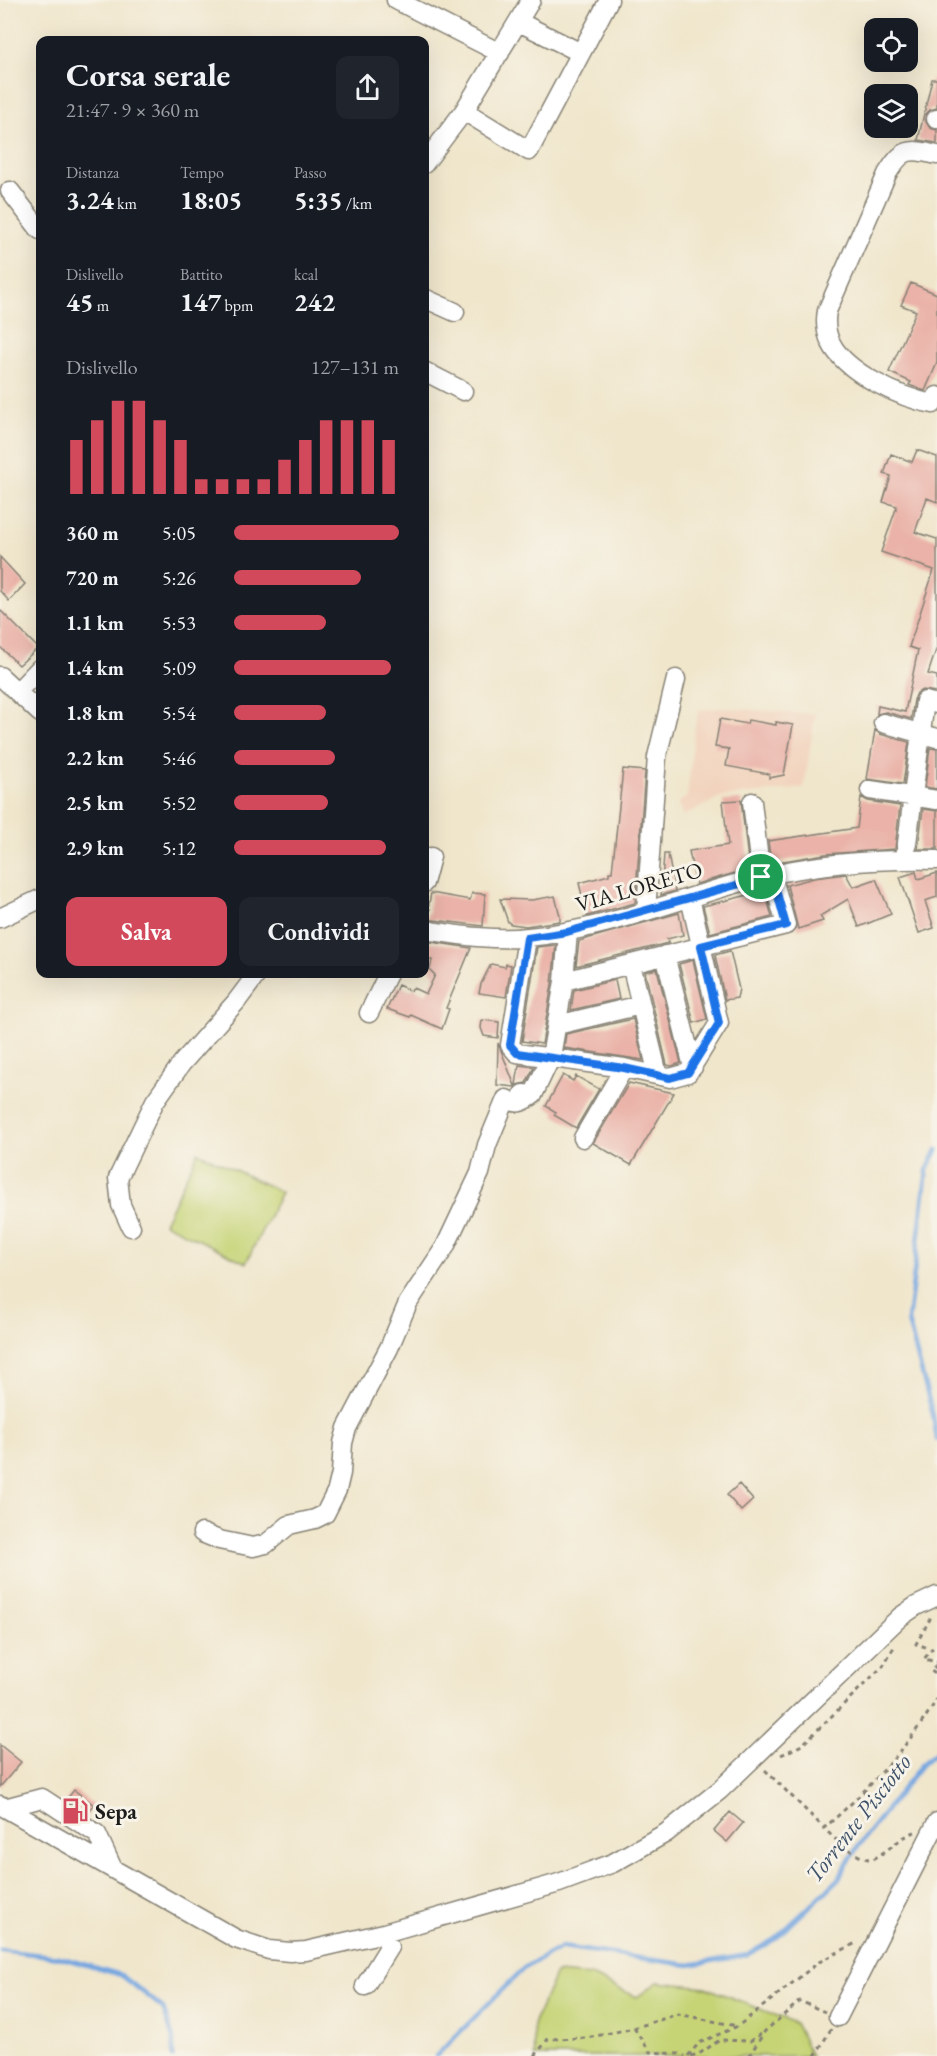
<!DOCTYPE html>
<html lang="it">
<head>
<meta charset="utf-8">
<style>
  body { margin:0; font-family:"EB Garamond",serif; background:#20242c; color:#f1f3f6; height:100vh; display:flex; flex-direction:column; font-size:22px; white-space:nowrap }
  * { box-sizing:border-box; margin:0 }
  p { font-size:20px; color:#9ea1a6 }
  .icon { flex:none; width:33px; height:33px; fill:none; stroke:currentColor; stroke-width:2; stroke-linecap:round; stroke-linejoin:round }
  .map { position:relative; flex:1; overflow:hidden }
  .drawer { position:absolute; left:36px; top:36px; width:393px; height:942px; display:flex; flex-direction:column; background:#171b24; border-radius:12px; box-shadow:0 6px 24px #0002 }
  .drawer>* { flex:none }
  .fabs { position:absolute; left:864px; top:18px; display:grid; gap:12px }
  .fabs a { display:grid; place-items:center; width:54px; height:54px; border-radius:12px; background:#171b24; box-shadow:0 6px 24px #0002; font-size:30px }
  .pin { position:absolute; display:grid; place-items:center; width:51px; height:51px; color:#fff; margin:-26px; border:3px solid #fff; border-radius:50%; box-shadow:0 2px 6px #0007 }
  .round { display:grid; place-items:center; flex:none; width:63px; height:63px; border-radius:12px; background:#20242c }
  .head { display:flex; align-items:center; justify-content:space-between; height:102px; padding:0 30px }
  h1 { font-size:33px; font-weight:700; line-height:45px }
  .stats { display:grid; grid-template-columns:repeat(3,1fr); gap:9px; height:102px; padding:6px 30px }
  .stats div { display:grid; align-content:center }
  .stats b { font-size:26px; font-weight:700 }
  .stats small { font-size:16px; font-weight:400 }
  .stats p { font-size:16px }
  .chart { height:168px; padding:12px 30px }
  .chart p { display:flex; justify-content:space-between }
  .chart svg { width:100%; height:108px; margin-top:6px; stroke:#d1495b; stroke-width:6 }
  .button { display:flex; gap:12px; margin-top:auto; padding:12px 30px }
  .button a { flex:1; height:69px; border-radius:12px; background:#d1495b; color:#fff; font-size:24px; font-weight:700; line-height:69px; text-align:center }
  .button a+a { background:#20242c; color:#f1f3f6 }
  ul { padding:0 30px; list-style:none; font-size:20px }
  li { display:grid; grid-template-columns:96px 72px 1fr; align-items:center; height:45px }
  li i { height:15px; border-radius:8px; background:#d1495b }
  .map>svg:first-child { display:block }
  .built { fill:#f2d4be }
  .green { fill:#c6d476; stroke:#717849; stroke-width:1.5 }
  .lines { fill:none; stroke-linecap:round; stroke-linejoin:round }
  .stream { stroke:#75a6e0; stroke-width:4.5 }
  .building { fill:#eab2a8 }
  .minor-casing { stroke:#868174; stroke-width:21 }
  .path { stroke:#868174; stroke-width:3; stroke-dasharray:4.5 4.5; stroke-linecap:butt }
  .minor { stroke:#fff; stroke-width:18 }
  .route-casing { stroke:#fff; stroke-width:12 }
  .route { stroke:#1a73e8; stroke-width:8 }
  .labels { text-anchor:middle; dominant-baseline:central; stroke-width:6; stroke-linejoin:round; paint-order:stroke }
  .street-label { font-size:22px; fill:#1c1c1c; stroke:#f7f3e8 }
  .poi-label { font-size:22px; font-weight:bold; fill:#1c1c1c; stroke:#f7f3e8; text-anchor:start }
  .water-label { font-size:24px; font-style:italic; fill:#40536a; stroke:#f7f3e8 }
</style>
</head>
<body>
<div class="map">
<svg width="937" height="2056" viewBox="0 0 937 2056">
  <rect width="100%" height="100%" fill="#f7f3e8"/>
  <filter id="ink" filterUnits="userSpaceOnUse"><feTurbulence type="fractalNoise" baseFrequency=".0167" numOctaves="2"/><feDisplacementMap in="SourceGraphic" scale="12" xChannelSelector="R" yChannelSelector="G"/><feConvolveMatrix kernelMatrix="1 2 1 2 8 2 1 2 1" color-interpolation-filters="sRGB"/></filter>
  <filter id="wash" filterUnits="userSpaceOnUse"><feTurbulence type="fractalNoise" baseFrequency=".008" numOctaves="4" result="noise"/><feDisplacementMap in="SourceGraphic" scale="24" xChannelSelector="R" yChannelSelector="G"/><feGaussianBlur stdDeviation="1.35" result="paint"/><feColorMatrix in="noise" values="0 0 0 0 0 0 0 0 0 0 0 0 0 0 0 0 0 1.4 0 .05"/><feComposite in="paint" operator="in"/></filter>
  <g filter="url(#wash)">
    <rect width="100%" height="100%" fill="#f0e6cc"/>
    <path class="built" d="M722,708L815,714L804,788L721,797L683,816L678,803L687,797L695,725L699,710Z"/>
    <path class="green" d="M198,1152L281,1192L246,1263L164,1223Z
      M556,1973L591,1976L637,1997L658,1982L705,1987L795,2023L811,2056H535L533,2025Z"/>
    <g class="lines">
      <path class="stream" d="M937,1150L927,1170L908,1321L933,1415L937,1440
        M0,1950L59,1957L121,1975L163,2008L173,2038V2056
        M436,2056L524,1968L562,1947L689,1965L747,1955L775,1939L837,1881L856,1849L921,1765L937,1752"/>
    </g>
    <g id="blocks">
      <path class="building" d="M932,79H937V108L930,110L926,114L925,120L930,128L937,130V143L918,140Z
        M911,283L937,294V363L925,391L909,385L911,382L889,372L916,311L901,305Z
        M917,450L937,457V502L927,498L915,532L937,539V647L928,674L937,676V692L922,690L917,693L914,700L911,719L886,712L877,714L878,706L905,712L918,650L909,647L934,570L881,552L897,506L883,502L891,476L884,474L891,454L912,462Z
        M0,557L25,584L9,601L0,591Z
        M0,610L38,648L19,665L0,647Z
        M720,719L747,724L748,720L776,725V722L793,725L784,775L769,778V774L726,766L729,749L715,747Z
        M875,730L880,734L909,742L903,784L867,779Z
        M930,748L937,749V789L925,787Z
        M623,769L645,771L635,903L587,916L579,883L609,875V872H612Z
        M861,797L868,801L900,806L895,849L825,854L771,863L768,841L857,828Z
        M741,800L749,869L696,884L689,851L728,845L723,801Z
        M923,809L937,811V849H918Z
        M664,854H668L675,891L661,895Z
        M916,872L918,879L937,873V897L925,901L934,928L919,933L900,877Z
        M846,874L853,887L876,879L891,914L859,927L848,899L820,916L823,921L798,929L787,885L814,878Z
        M765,891L772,917L710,933L703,906Z
        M431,893L470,900L472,893L485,894L483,926L426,919L430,909H428Z
        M555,896L560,916V921L526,926L511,924L508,922L500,899L532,900Z
        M679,913L683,935L667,939L668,943L576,966L579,941Z
        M424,941L471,948L446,1008L449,1009L442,1029L411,1015L410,1017L387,1009L398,985L411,991L413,988L426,994L435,975L430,970L432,960L424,959Z
        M556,945L552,984L542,1044L522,1041L537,947Z
        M730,951L739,989L737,998L725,1000L715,955Z
        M693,960L707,1019L694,1023L679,964Z
        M491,964L505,967L506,964L511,965L506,997L479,993L481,984Z
        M657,969L681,1063L672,1066L667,1065L645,972Z
        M615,980L619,999L571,1010L574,990Z
        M633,1019L643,1060L564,1048L566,1034Z
        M482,1020L499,1022L498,1038L484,1036L481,1028Z
        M498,1043L515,1086V1087L497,1085Z
        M519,1065L534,1067L526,1083L516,1085Z
        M563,1075L573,1081L576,1076L599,1089L576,1128L554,1115L556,1112L546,1106Z
        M629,1083L674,1093L631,1165L593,1143Z
        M739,1484L753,1500L741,1511L727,1495Z
        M0,1745L21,1762L0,1787Z
        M74,1790L94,1805L87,1814L66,1800Z
        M730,1812L743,1823L727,1842L714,1831Z"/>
    </g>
  </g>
  <g filter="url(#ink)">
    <use href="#blocks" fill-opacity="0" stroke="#868174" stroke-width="1.5"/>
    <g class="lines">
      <g class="minor-casing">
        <path id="minor" d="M396,0L500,53
          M519,22L581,53
          M464,111L529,151L609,0
          M936,119H937
          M937,155C909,148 903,148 887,174L827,311C825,322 826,333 831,343C846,373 901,398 933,404L937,396
          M424,164L464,111L531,0
          M10,191L40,230
          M424,298L455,312
          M424,371L463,391
          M0,676L40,713
          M17,692L40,668
          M883,723L937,738
          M870,790L937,800
          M752,802L761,877
          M905,859L925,701L937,704
          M424,883L431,857
          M646,911L657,757L676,679
          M0,918L40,899
          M424,930C459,935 493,941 528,937C608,930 684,896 761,877C818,863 878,859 937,860
          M527,938L510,1045L517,1053L624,1068L670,1078L688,1073L719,1023L690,898
          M665,955L693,1067
          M631,964L658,1075
          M564,981L786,925L772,875
          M369,1013L388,974
          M557,1025L641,1005
          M523,1094L533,1095L551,1057L564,981L568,932
          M583,1138L624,1068
          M131,1227L121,1205L118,1178L155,1101L182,1063L236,1002L257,974
          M202,1533L219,1540L253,1547L266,1544L289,1525L315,1519L325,1514L337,1490L341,1473L343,1443L347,1428L389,1348L408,1303L445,1247L480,1173L487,1145L506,1099C518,1105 522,1103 533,1095
          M0,1805L236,1939L269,1950L290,1952L306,1951L384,1933L559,1883L613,1863L666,1833L720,1790L900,1617L916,1606L937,1596
          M5,1808L42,1798L97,1834L113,1869
          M365,1986L389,1947L384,1933
          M838,2017L937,1822"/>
      </g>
      <path class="path" d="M929,1618L930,1619L916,1644L932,1649L924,1659L937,1662
        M937,1665L931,1671L937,1675
        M781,1755L802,1745L883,1666L894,1647
        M765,1770L824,1828
        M915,1832C899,1838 889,1850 875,1858C863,1865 833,1838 824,1828C867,1791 907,1749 937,1699
        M634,2028L650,2052L679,2054L685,2056
        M535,2056L548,2039L587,2038L634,2028L678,2014L737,2026
        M688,2056L699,2043L738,2026L819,1962L858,1942
        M691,2056L699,2054L720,2040L750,2041L762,2033
        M749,2056L765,2031L800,2001L825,2012
        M815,2056L831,2029"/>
      <use href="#minor" class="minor"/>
    </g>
  </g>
  <g class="lines" filter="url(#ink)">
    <g class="route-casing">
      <path id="route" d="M772,875L786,925L701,946L719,1023L688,1073L670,1078L624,1068L517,1053L510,1045L527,938L567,932Z"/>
    </g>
    <use href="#route" class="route"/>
  </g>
  <defs>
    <g id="fuel-bare" transform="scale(2.07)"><path d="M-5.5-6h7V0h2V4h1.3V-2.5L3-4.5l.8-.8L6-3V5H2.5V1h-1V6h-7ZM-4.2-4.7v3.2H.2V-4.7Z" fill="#d1495b" stroke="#f7f3e8" stroke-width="2.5" paint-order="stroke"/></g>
  </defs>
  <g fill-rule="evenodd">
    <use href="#fuel-bare" x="75" y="1811"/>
  </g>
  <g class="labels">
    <g class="street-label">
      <text transform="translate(639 887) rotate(-16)">VIA LORETO</text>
    </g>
    <g class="poi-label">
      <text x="95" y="1811">Sepa</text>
    </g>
    <g class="water-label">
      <text transform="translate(858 1818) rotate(-52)">Torrente Pisciotto</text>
    </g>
  </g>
</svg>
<div class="fabs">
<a><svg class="icon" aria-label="locate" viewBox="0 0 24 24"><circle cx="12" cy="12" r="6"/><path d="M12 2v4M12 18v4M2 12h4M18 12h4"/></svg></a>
<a><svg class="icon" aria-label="layers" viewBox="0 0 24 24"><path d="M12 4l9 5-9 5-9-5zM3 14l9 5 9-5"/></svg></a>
</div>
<div class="pin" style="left:761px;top:877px;background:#1e9e55"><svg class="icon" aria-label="arrive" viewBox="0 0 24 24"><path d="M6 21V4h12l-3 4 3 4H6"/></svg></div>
<section class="drawer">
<div class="head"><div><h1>Corsa serale</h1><p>21:47 · 9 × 360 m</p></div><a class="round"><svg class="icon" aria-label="share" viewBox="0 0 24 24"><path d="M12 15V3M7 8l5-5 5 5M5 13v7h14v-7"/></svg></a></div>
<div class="stats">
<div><p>Distanza</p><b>3.24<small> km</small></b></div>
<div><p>Tempo</p><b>18:05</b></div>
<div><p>Passo</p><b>5:35<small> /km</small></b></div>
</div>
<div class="stats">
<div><p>Dislivello</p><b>45<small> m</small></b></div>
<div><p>Battito</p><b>147<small> bpm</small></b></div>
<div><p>kcal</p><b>242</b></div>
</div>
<div class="chart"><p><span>Dislivello</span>127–131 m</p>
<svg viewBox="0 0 160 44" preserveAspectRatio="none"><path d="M5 44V22M15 44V14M25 44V6M35 44V6M45 44V14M55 44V22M65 44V38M75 44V38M85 44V38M95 44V38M105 44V30M115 44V22M125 44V14M135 44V14M145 44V14M155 44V22"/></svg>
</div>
<ul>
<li><b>360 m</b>5:05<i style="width:100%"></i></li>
<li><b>720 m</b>5:26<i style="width:77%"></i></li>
<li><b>1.1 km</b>5:53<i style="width:56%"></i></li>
<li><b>1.4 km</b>5:09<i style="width:95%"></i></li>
<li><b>1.8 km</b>5:54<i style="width:56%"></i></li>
<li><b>2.2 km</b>5:46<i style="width:61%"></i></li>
<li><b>2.5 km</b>5:52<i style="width:57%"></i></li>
<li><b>2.9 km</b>5:12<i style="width:92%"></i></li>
</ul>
<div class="button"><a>Salva</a><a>Condividi</a></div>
</section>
</div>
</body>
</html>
